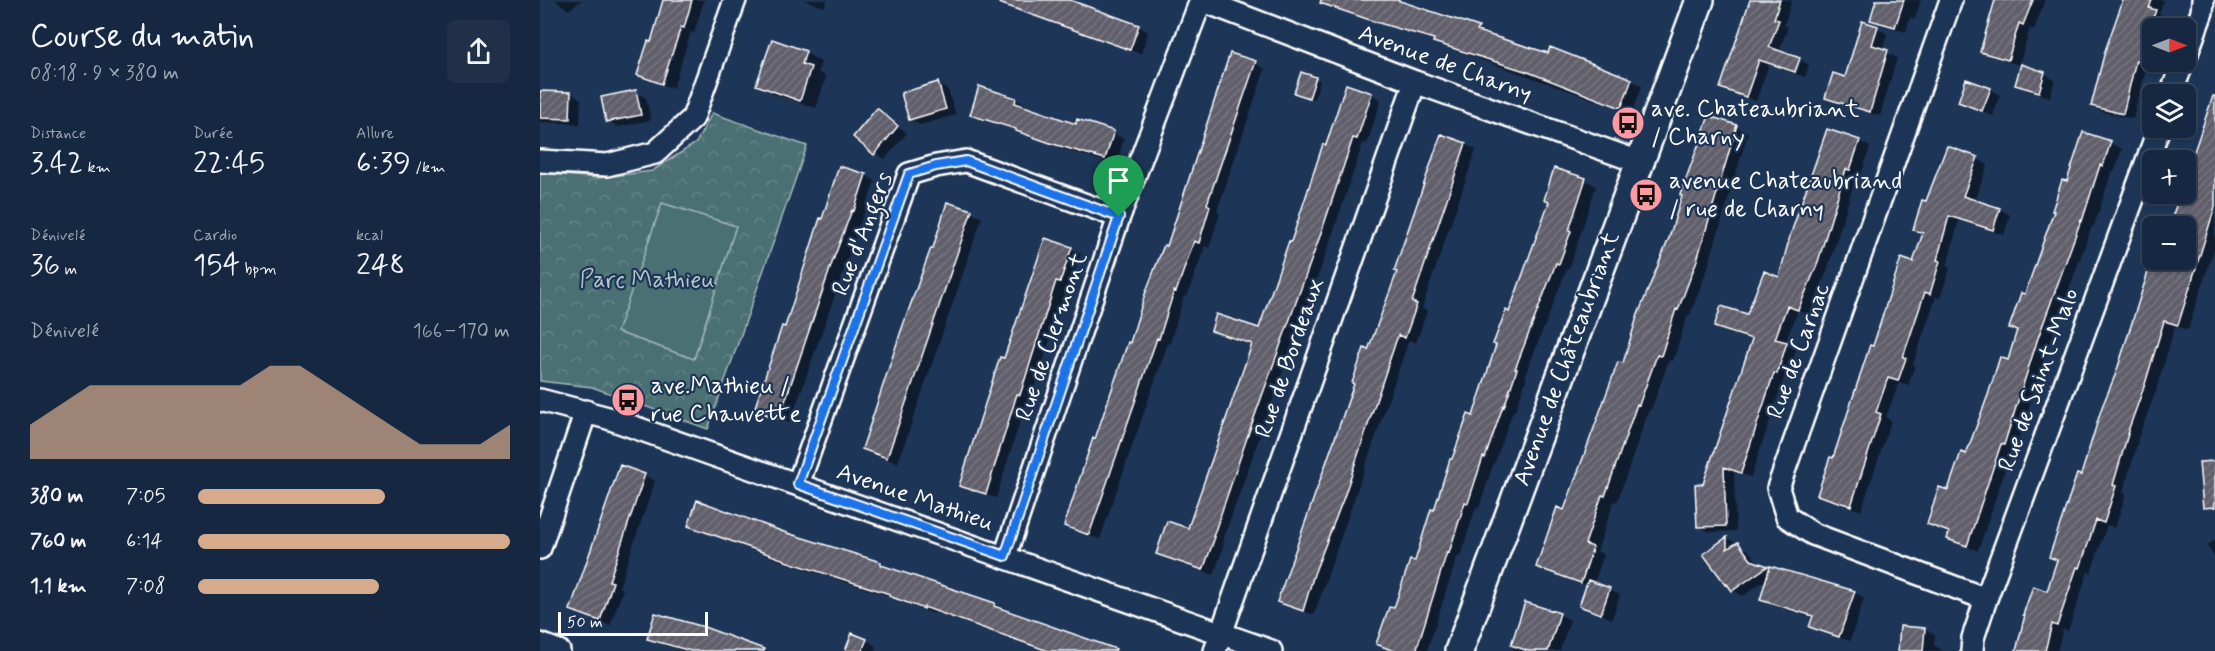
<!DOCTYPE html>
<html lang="fr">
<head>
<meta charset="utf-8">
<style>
  body { margin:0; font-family:Mynerve,sans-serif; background:#1f3048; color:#f1f3f6; height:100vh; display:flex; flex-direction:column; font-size:22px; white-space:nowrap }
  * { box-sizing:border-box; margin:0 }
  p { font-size:20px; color:#9ea6b1 }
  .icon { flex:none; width:33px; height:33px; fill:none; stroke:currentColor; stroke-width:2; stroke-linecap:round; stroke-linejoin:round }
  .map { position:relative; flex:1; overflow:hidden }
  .details { display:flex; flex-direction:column; background:#162841; width:540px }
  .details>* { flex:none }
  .needle { width:39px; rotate:90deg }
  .controls { position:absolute; left:1602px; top:18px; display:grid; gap:12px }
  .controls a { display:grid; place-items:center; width:54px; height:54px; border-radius:9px; background:#162841; box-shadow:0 2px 4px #0004,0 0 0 2px #35445a; font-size:30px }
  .scale { position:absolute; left:18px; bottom:15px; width:150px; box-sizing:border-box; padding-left:6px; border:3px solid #fff; border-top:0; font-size:16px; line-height:21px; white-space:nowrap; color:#fff; -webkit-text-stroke:4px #1d3557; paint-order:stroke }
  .pin { position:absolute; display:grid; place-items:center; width:51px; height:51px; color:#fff; margin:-62px -26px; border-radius:50% 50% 50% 0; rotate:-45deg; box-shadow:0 0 6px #0007 }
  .pin .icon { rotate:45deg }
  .round { display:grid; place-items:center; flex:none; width:63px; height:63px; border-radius:9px; background:#1f3048 }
  .overview { display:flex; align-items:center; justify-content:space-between; height:102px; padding:0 30px }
  h1 { font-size:33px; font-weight:600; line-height:45px }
  .figures { display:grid; grid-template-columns:repeat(3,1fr); gap:9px; height:102px; padding:6px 30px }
  .figures div { display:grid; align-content:center }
  .figures b { font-size:30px; font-weight:600 }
  .figures small { font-size:16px; font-weight:400 }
  .figures p { font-size:16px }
  .chart { height:168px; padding:12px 30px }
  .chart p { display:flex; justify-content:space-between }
  .chart svg { width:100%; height:108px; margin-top:6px; fill:#d6ab8b; opacity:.7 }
  ul { padding:0 30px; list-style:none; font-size:20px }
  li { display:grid; grid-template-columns:96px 72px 1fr; align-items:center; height:45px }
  li i { height:15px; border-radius:8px; background:#d6ab8b }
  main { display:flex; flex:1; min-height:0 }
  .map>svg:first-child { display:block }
  .park { fill:url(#park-crowns); stroke:#a5b8b9; stroke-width:1.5 }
  .pitch { fill:#4b7073; stroke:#a5b8b9; stroke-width:1.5 }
  .shadow { fill:#0007 }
  .building { fill:url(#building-hatch); stroke:#fff; stroke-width:1.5 }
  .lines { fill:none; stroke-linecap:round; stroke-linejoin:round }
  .minor-casing { stroke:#fff; stroke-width:26 }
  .tertiary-casing { stroke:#fff; stroke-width:32 }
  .minor { stroke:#1d3557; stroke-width:21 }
  .tertiary { stroke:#1d3557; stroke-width:27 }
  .route-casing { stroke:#fff; stroke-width:12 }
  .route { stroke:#1a73e8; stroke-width:8 }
  .labels { text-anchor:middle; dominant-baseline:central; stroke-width:4.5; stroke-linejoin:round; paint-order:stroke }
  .street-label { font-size:24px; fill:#fff; stroke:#1d3557 }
  .poi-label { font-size:24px; fill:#fff; stroke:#1d3557; text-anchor:start }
  .park-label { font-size:24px; fill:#b7c6c7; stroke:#1d3557 }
</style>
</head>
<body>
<main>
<section class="details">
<div class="overview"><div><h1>Course du matin</h1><p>08:18 · 9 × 380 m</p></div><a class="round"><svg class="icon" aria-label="share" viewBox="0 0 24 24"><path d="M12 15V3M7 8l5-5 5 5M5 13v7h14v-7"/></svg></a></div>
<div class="figures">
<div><p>Distance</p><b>3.42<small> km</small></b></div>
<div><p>Durée</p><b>22:45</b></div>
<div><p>Allure</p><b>6:39<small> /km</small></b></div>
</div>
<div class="figures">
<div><p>Dénivelé</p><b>36<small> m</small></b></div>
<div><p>Cardio</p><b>154<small> bpm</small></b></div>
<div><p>kcal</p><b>248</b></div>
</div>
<div class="chart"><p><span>Dénivelé</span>166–170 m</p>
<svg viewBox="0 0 160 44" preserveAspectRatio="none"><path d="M0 44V30L10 22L20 14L30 14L40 14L50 14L60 14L70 14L80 6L90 6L100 14L110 22L120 30L130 38L140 38L150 38L160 30V44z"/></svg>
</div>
<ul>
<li><b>380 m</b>7:05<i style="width:60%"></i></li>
<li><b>760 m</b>6:14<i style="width:100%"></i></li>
<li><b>1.1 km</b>7:08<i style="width:58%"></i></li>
</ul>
</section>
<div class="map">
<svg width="1675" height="651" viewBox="0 0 1675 651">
  <defs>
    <pattern id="park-crowns" width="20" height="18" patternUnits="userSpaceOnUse" patternTransform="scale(1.5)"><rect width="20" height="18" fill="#4b7073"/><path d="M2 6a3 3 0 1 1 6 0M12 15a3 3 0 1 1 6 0" fill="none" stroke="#668588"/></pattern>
    <pattern id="building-hatch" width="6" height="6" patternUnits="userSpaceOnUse" patternTransform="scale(1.5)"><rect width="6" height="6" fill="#605e6b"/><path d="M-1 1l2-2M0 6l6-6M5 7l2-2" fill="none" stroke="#787681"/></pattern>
  </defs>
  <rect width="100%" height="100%" fill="#1d3557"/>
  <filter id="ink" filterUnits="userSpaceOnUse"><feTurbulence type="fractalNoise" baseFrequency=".0167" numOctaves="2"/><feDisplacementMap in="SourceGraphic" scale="12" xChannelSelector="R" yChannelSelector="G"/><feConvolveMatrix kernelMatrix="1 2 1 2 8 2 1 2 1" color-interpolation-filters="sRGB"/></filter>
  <g filter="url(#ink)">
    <path class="park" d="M172,113L267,146L168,429L52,387L0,381V173L58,178L112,171L156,143Z"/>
    <path class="pitch" d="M122,203L196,226L154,359L77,332Z"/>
    <path class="shadow" d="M15,0H42L29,10Z
      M124,0H164L154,33L151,32L133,88L109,81L98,75L112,44Z
      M264,0H287L284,7Z
      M450,0H524L598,26L608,32L601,54Z
      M800,0H851L938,28L949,34L948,36L1091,80L1102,86L1092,113L905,47L895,40L807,13L797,7Z
      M1212,0H1252L1244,25L1248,27L1239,52L1258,59L1253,73L1229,64L1216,101L1182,87Z
      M1338,0H1381L1375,19L1370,17L1366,32L1342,25L1331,19Z
      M1457,0H1505L1494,30L1490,28L1479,65L1452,57L1442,51Z
      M1580,0H1624L1619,14L1626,18L1622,28H1612V56L1609,66L1607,65L1593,119L1563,112L1553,106L1583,4Z
      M1337,28L1347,34L1342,50L1357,58L1340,116L1297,103L1287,97L1306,79Z
      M233,41L266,53L281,62L278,72L286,77L276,108L233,94L217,85Z
      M1261,60L1269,65L1265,77L1256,74Z
      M715,63L725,69L677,211L680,213L669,248L665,246L647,297L644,296L630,343H628L560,539L536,532L526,526L628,248Z
      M1482,66L1505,74L1515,80L1510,97L1487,90L1476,84Z
      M775,78L780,81L774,99L760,95Z
      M398,84L408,90L416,115L380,125L370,119Z
      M440,88L476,99L486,105L485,108L537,126L573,133L584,139L576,164L525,150L480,131L442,120L432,114Z
      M1450,89L1460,95L1453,116L1420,102Z
      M1675,91V246L1648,330L1635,326L1616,391L1597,441L1598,442L1583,492L1586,494L1575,528L1567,525L1551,573L1548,572L1528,631L1523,629L1517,651H1477L1508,593L1518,561L1511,557L1542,477L1619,260H1646V226H1631L1642,194H1646V182Z
      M0,92L31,93L41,99L40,124L0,122Z
      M96,92L106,98L111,120L78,127L68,121Z
      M831,94L841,100L827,144L823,143L790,242L756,338L755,337L682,543L684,544L674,575L628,559L618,553L649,530L713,346L683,336L673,330H719L787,147Z
      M337,110L367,133L345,159L335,153Z
      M1170,118L1197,127L1208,133L1168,267L1150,315L1148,314L1133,361L1129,360L1111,410H1109L1077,502L1074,501L1057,551L1064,555L1054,583L1080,595L1072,619L1041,606L1047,586L1010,573L998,567L1025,512L1084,365L1130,238Z
      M1319,141L1330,147L1321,175L1317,173L1287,271L1269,315L1258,311L1245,343L1256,350L1247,379L1244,378L1211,477L1194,472L1196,531L1169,532L1159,526L1164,485L1213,341L1187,332L1176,326L1208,316L1240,279Z
      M1570,143L1582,149L1575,171H1572L1554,226H1552L1509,345L1475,450L1472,449L1438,551L1420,544L1409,538L1410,533L1389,523L1408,492L1427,456L1469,361L1479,331L1471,327L1486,296L1528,183Z
      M925,144L936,150L882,308L887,311L876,343L869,340L774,615L750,607L739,601L829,351Z
      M1437,159L1448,165L1434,201L1459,209L1470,215L1464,235L1419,220L1407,266L1410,268L1400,298L1396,297L1373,364L1375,365L1368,386L1359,383L1346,417L1351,421L1321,511L1290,500L1279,494L1334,348L1374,264L1384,234L1375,229L1387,203Z
      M1015,170L1046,180L1056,186L1029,269L1027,268L985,376L987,377L975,411H973L955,462H954L939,508L936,507L920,557H917L887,651H852L838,644L876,563L912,461L934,418L1011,202Z
      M325,175L335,181L250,423L226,416L216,410Z
      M408,204L432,212L442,218L358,463L334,455L323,449Z
      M531,248L541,254L530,287L527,286L491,400L487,399L456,498L431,491L421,485L465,360Z
      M104,475L115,481L79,587L83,590L70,626L32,609Z
      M150,525L243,533L341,564L351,570L455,604L561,651H504L395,612L394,614L361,602L353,597L257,567L161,531Z
      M1187,538L1208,550L1219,564L1314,592L1324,598L1310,641L1282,632L1271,626L1274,618L1232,605L1221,599L1228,578L1203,596L1193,590L1187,584Z
      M1675,540V558L1667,546Z
      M1019,614L1030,620L1020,651H973L974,646Z
      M1385,629L1395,635L1394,645L1403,651H1359Z
      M109,638L219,651H144L119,644Z
      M326,640L336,646L334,651H306Z"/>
    <path class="building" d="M123,0H152L144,28L141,27L122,84L97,75L108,41L111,42Z
      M460,0H530L599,25L590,50L459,3Z
      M781,0H857L939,27L937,31L1008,53L1010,47L1092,79L1081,108L988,72L893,42L894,39L839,23L780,3Z
      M1210,0H1240L1234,19L1239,20L1229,47L1260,58L1255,72L1219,60L1206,97L1180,88Z
      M1336,0H1364L1355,27L1330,20Z
      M1455,0H1493L1483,25L1479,23L1468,60L1440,52Z
      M1583,0H1612L1609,8L1616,10L1598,61L1596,60L1583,114L1551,106L1565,51Z
      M1322,21L1338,26L1332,45L1348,50L1330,112L1285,98L1293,73L1305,77Z
      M232,39L266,51L262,64L271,67L260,101L216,85Z
      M690,53L716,61L667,204L670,206L659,243L654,241L636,292L634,291L619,339L617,338L549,535L524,526L553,438L555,439L588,342L590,343L605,294L624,245L627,246Z
      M1481,64L1505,72L1499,92L1475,85Z
      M761,72L776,77L769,98L754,93Z
      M1426,79L1451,88L1442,111L1418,102Z
      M398,82L406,109L369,120L361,93Z
      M806,84L832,93L817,139L813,138L780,236L710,429L673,537H675L663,570L616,554L627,521L648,528L712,344L671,331L676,314L719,328L749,241L751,242L783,144L786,145Z
      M439,86L476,98L475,103L536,124L537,119L574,131L565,159L513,144L476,131V129L430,115Z
      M96,90L101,115L66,122L61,97Z
      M0,91L31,92L30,119L0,118Z
      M1673,96H1675V207L1638,325L1624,321L1605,384L1587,434H1588L1573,485L1576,486L1564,523L1556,520L1540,568L1537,567L1517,626L1512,624L1505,651H1476L1485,615H1483L1493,586L1507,591L1517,560L1509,557L1537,474L1541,475L1562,407L1576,373L1608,272L1612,273L1617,260H1646V226H1629L1640,194H1646V175Z
      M337,108L358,126L334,155L313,137Z
      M1169,116L1197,125L1157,260L1138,310L1136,309L1121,356L1117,355L1099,405L1097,404L1065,496L1062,495L1045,544L1053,547L1041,583L996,567L1017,507L1024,510L1078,362L1083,363L1097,317L1129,238L1142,196L1140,195Z
      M1287,129L1320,140L1310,170L1306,169L1277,265L1258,310L1247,306L1235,339L1247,342L1237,374L1234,373L1201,473L1184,467L1186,526L1157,527L1155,484H1163L1212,339L1174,327L1181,306L1207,314L1224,271L1239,277L1250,236Z
      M1543,132L1571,141L1563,166L1560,165L1542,221L1541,220L1498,338L1464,445L1461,444L1427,546L1407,539L1409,532L1387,524L1399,487L1408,490L1421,452L1426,454L1448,395L1460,357L1468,360L1477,330L1469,328L1481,293L1485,294L1514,211H1512L1522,180L1527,181Z
      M901,134L926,143L872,302L877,304L865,338L858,335L804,497L774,574L763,611L737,602L814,384L812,383L824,348L828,350L857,272L854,271Z
      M1407,146L1438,157L1423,196L1460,208L1453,230L1409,216L1397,260L1400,261L1390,294L1385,292L1363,357L1366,358L1358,381L1348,378L1336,412L1341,414L1311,506L1277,495L1290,457L1293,458L1330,345L1333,346L1361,258L1373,262L1383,233L1373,230L1382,200L1386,201Z
      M299,166L326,174L314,211L312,210L292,263L239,419L214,410L242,326L245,327L280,218L282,219Z
      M1014,168L1046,178L1029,230L1031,231L1019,264L1016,263L975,369H977L964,407L963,406L945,458L943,457L928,503L925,502L909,553L907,552L876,651H854L836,644L849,607L854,608L870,560L875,561L891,509L894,510L910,459H912L928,414L933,416L956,345L953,344L966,310L969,312L1009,202L1004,200Z
      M407,202L432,210L347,458L322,449L361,331L391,248H393Z
      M505,238L532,247L520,282L516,281L480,395L477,394L446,494L419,486L460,357L464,358Z
      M1675,461V507L1663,508L1659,462Z
      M80,465L105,474L69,581L73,582L60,621L30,610Z
      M157,500L244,532L341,562V565L455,603L454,606L576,649L575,651H508L384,607V609L349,596L350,594L245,561V560L148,526Z
      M1187,537V549L1198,542L1211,560L1228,566L1192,591L1187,584L1186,585L1163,554Z
      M1230,566L1315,591L1299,637L1269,627L1273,616L1220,600Z
      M1048,580L1070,588L1061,614L1039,606Z
      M985,602L1020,613L1008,651H988L971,645Z
      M115,613L164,627L224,649V651H151L107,639Z
      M1360,626L1385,628L1383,651H1358Z
      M312,633L327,639L322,651H305Z"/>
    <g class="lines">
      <g class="minor-casing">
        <path id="minor" d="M661,0L875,82L1099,162
          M1411,0L1238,488L1247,517L1273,534L1446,599
          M1646,56L1662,12L1663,0
          M1631,94L1643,62
          M0,161L67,165L115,153L153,118L195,0
          M0,400L68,418L731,651
          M258,484L369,174L396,166L426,161L579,217
          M0,548L46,411
          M465,556L579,217L661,0
          M0,644L19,651
          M675,651L875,82
          M1432,651L1433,638L1446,599L1619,128"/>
      </g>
      <g class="tertiary-casing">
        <path id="tertiary" d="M919,651L1160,0"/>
      </g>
      <use href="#minor" class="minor"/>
      <use href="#tertiary" class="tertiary"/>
    </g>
  </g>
  <g class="lines" filter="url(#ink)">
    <g class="route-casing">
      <path id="route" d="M426,161L579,217L465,556L258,484L369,174L396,166Z"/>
    </g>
    <use href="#route" class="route"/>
  </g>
  <defs>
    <g id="bus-disc" transform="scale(1.725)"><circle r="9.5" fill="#ff9aa2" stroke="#1d3557"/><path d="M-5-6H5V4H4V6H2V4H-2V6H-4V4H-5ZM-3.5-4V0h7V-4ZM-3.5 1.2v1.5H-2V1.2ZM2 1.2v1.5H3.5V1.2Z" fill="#111"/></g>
  </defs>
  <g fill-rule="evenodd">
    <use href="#bus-disc" x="1088" y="123"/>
    <use href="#bus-disc" x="1106" y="195"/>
    <use href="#bus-disc" x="88" y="400"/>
  </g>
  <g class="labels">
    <g class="street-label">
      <text transform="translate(905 64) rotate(20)">Avenue de Charny</text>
      <text transform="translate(323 234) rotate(-69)">Rue d'Angers</text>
      <text transform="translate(512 337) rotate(-71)">Rue de Clermont</text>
      <text transform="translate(1259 351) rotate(-70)">Rue de Carnac</text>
      <text transform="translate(750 358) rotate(-71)">Rue de Bordeaux</text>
      <text transform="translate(1027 359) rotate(-70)">Avenue de Châteaubriant</text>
      <text transform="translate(1499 380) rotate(-70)">Rue de Saint-Malo</text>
      <text transform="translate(375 498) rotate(19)">Avenue Mathieu</text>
    </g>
    <g class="poi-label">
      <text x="1111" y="109">ave. Chateaubriant<tspan x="1111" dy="28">/ Charny</tspan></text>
      <text x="1129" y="181">avenue Chateaubriand<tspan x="1129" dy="28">/ rue de Charny</tspan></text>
      <text x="111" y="386">ave.Mathieu /<tspan x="111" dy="28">rue Chauvette</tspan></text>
    </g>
    <g class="park-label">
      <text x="107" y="280">Parc Mathieu</text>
    </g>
  </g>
</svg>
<div class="controls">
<a><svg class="needle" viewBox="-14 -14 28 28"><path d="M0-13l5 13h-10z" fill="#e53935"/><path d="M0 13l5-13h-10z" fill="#9ea6b1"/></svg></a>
<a><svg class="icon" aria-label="layers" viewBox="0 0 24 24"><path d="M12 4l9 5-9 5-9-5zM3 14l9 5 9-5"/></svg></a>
<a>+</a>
<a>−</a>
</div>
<div class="scale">50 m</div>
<div class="pin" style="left:579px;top:217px;background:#1e9e55"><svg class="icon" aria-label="arrive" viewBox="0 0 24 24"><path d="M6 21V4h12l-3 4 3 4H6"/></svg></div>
</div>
</main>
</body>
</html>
